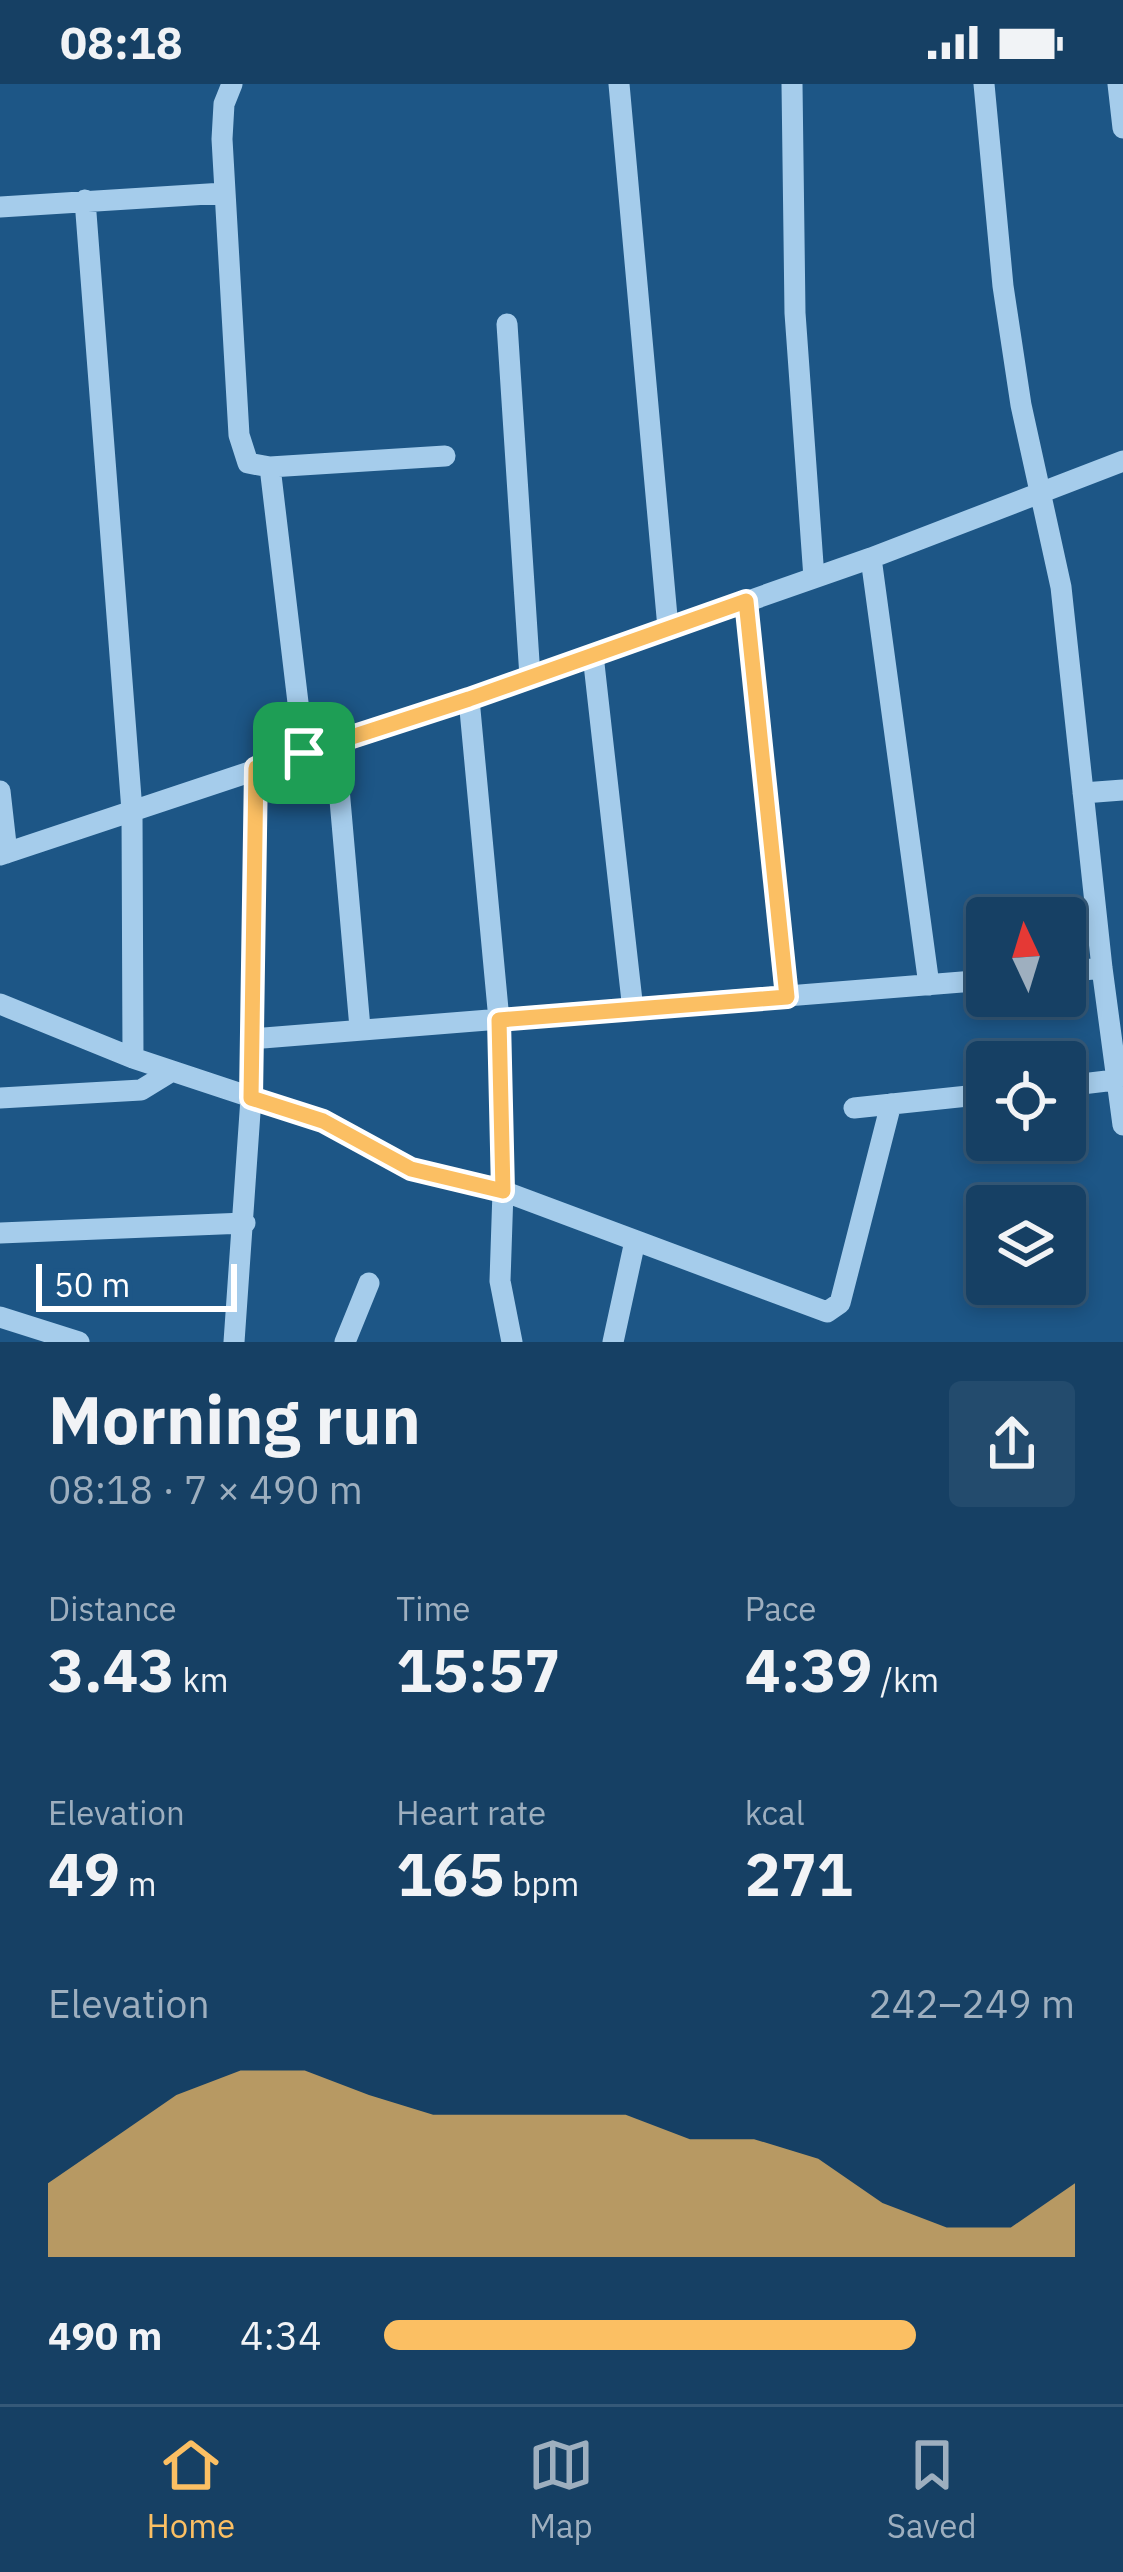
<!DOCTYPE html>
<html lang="en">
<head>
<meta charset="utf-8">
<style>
  body { margin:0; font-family:"IBM Plex Sans",sans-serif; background:#234b6d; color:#f1f3f6; height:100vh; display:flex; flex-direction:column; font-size:45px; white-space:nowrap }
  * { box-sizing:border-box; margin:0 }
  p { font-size:39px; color:#9eafbf }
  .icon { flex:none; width:66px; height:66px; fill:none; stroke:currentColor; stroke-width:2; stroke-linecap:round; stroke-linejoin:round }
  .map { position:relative; height:1258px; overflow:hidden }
  .drawer { display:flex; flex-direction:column; background:#164064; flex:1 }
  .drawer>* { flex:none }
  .needle { width:78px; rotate:356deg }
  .controls { position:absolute; left:966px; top:813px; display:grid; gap:24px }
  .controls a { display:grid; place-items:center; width:120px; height:120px; border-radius:12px; background:#164064; box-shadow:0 6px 18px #0003,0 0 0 3px #355978; font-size:60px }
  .scale { position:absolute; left:36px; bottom:30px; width:201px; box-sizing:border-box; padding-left:12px; border:6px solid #fff; border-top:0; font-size:33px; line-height:42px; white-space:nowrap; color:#fff; -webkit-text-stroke:9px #1d5686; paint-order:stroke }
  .pin { position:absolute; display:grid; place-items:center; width:102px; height:102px; color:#fff; margin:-51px; border-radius:24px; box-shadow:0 6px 18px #0006 }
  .round { display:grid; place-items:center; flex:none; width:126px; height:126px; border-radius:12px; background:#234b6d }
  .headline { display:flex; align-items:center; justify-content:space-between; height:204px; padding:0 48px }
  h1 { font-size:66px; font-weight:700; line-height:90px }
  .stats { display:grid; grid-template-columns:repeat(3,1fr); gap:18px; height:204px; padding:12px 48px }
  .stats div { display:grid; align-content:center }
  .stats b { font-size:60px; font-weight:700 }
  .stats small { font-size:33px; font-weight:400 }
  .stats p { font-size:33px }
  .chart { height:336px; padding:24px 48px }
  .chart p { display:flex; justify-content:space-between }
  .chart svg { width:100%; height:216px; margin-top:12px; fill:#fbbf63; opacity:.7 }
  ul { padding:0 48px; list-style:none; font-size:39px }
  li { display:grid; grid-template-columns:192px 144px 1fr; align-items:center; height:90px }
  li i { height:30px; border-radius:15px; background:#fbbf63 }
  .status { display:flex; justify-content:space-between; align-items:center; height:84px; padding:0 60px; background:#164064; direction:ltr }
  .status svg { height:33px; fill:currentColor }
  .tab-bar { display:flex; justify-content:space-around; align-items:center; height:168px; border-top:3px solid #355978; background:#164064; font-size:33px; color:#9eafbf }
  .tab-bar a { display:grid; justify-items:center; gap:6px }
  .tab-bar .active { color:#fbbf63 }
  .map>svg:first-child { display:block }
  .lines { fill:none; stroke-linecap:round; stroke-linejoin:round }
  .minor { stroke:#a5cceb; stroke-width:21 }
  .route-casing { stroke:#fff; stroke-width:24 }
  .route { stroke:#fbbf63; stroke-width:15 }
</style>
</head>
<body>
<div class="status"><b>08:18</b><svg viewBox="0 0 49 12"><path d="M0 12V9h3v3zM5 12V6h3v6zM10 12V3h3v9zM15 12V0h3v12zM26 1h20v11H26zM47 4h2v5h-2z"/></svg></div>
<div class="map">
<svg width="1123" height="1258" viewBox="0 0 1123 1258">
  <rect width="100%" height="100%" fill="#1d5686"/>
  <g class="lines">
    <path class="minor" d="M232,0L224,20L222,55L239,351L248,379L270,383L304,669
      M619,0L668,544
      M792,0L795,229L814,494
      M984,0L1003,202L1021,321L1061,503L1102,884L1123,1041
      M1118,0L1123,44
      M85,116L132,727L133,974
      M0,123L224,109
      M507,240L530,593
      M270,383L445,372
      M871,474L929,901
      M746,517L786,913
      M593,571L633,926
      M469,615L499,936L503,1107L500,1197L512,1258
      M335,659L360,944
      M0,707L7,769
      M1083,709L1123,706
      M0,771L469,615L871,474L1123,377
      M1065,888L1102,884
      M0,920L133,974L323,1037L411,1085L503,1107L827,1228L840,1219L891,1020
      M252,955L987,896
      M1065,1002L1115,996
      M0,1014L141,1006L172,987
      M854,1024L987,1010
      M0,1149L245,1139
      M0,1233L79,1258
      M234,1258L251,1014L257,684
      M345,1258L369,1199
      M613,1258L635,1157"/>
  </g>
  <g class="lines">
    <g class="route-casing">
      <path id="route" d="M746,517L787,913L499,936L503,1107L411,1085L323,1037L251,1014L256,684L469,615Z"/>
    </g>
    <use href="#route" class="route"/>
  </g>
</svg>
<div class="controls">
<a><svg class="needle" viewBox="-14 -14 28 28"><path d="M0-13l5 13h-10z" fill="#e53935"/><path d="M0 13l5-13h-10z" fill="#9eafbf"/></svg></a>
<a><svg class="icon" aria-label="locate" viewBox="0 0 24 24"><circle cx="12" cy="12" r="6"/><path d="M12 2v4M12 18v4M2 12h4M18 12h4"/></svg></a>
<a><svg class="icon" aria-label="layers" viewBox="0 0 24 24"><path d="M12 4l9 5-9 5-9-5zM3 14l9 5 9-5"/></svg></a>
</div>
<div class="scale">50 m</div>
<div class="pin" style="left:304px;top:669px;background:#1e9e55"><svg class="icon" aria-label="arrive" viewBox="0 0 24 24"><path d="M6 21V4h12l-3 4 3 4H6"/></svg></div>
</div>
<section class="drawer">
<div class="headline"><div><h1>Morning run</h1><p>08:18 · 7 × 490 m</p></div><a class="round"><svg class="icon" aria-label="share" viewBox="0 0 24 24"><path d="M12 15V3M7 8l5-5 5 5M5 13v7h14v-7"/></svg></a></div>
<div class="stats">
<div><p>Distance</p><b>3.43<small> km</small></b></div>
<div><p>Time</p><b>15:57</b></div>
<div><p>Pace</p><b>4:39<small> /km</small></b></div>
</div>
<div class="stats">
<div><p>Elevation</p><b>49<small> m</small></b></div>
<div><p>Heart rate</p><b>165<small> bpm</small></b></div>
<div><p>kcal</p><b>271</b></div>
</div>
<div class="chart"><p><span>Elevation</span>242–249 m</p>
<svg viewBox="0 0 160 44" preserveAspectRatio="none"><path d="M0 44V29L10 20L20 11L30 6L40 6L50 11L60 15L70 15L80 15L90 15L100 20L110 20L120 24L130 33L140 38L150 38L160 29V44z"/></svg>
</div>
<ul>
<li><b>490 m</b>4:34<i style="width:77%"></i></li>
</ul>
</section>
<nav class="tab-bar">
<a class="active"><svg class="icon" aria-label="home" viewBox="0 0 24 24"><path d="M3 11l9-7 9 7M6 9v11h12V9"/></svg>Home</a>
<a><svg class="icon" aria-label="map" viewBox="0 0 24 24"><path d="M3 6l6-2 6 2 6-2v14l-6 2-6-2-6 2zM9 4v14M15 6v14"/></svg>Map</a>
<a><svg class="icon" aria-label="saved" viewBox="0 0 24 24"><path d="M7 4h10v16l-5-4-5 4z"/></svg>Saved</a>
</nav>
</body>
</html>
